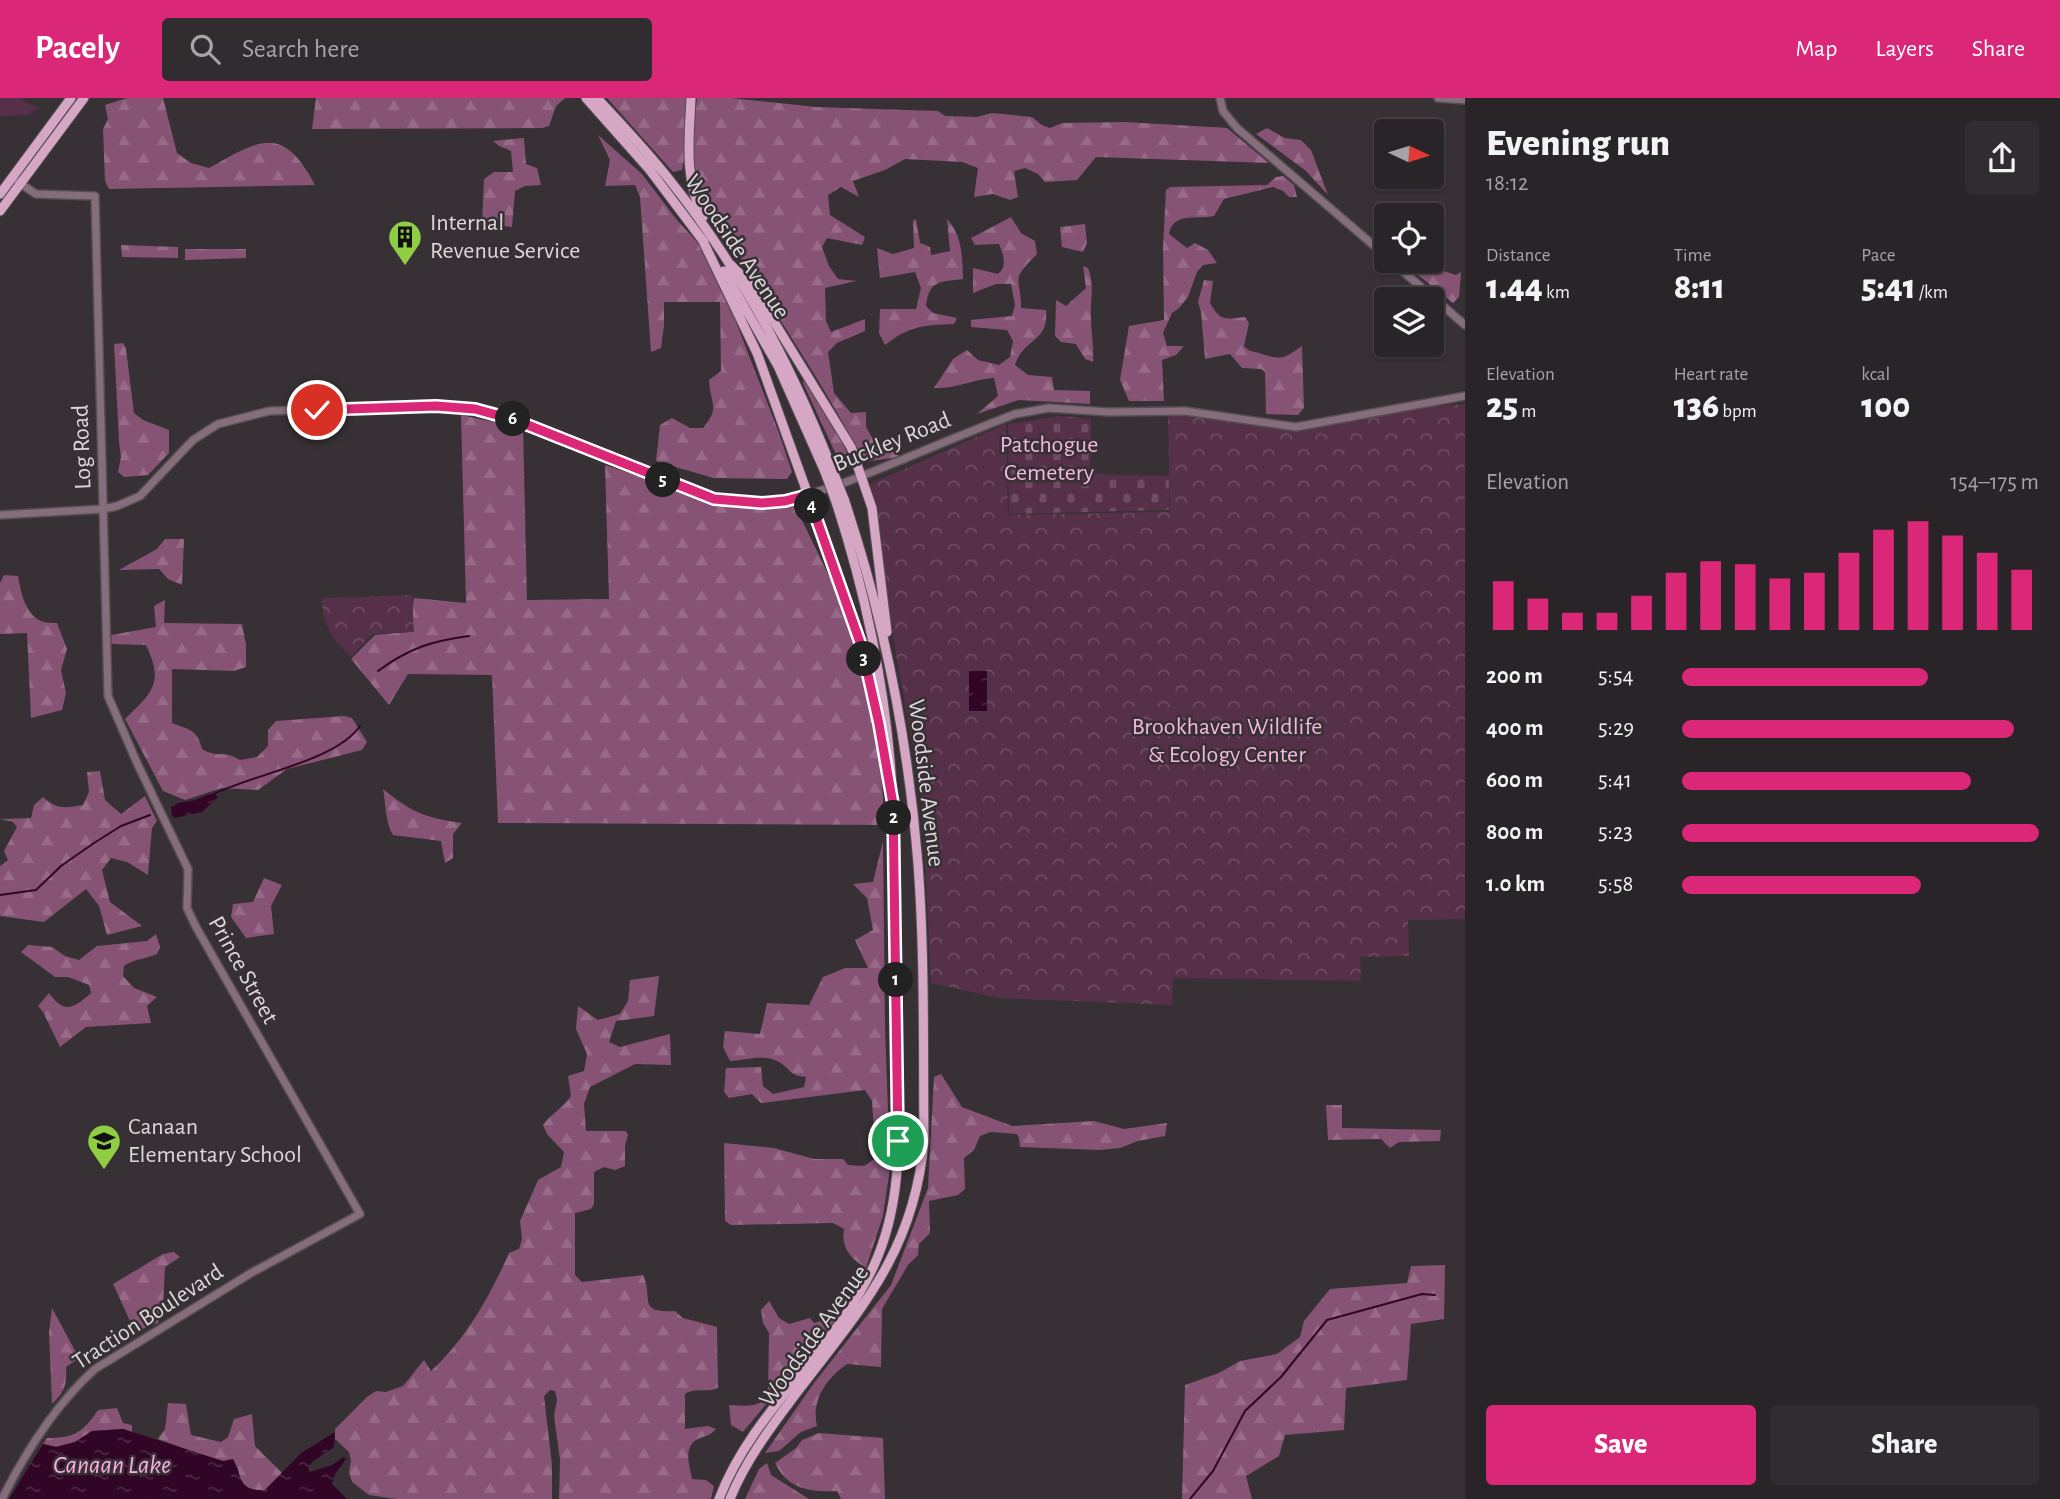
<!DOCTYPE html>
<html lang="en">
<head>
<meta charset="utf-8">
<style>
  body { margin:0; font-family:"Alegreya Sans",sans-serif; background:#312c2f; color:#f1f3f6; height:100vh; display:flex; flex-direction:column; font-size:26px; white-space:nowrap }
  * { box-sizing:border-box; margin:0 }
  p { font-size:23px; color:#a5a4a7 }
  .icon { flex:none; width:38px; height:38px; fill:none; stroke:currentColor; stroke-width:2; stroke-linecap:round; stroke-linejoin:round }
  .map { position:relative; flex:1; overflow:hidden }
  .side { display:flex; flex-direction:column; background:#292427; width:595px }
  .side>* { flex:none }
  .needle { width:46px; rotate:94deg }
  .buttons { position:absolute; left:1374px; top:21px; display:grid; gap:14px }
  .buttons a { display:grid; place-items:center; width:70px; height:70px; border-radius:7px; background:#292427; box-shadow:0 2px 5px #0004,0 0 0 2px #454144; font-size:35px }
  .pin { position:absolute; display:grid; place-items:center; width:60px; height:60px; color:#fff; margin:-30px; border:4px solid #fff; border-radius:50%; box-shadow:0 2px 7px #0007 }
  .km { position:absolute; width:35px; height:35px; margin:-18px; border-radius:50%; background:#222; color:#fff; font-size:19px; line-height:35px; text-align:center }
  .round { display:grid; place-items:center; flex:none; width:74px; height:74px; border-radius:7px; background:#312c2f }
  .summary { display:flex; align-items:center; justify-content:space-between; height:119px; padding:0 21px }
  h1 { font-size:38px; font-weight:800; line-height:52px }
  .figures { display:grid; grid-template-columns:repeat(3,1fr); gap:10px; height:119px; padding:7px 21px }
  .figures div { display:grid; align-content:center }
  .figures b { font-size:35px; font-weight:800 }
  .figures small { font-size:19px; font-weight:400 }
  .figures p { font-size:19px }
  .chart { height:196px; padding:14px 21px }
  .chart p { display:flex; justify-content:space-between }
  .chart svg { width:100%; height:126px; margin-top:7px; stroke:#db2777; stroke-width:6 }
  .button { display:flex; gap:14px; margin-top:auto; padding:14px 21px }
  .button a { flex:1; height:80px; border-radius:7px; background:#db2777; color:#fff; font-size:28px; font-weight:800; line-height:80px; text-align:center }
  .button a+a { background:#312c2f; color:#f1f3f6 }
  ul { padding:0 21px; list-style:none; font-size:23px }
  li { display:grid; grid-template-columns:112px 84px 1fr; align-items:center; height:52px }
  li i { height:18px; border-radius:9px; background:#db2777 }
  header { display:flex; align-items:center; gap:42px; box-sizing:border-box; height:98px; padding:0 35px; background:#db2777; color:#fff }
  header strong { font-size:33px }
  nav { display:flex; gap:38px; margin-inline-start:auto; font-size:24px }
  .search { width:490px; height:63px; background:#312c2f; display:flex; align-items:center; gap:18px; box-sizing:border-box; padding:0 24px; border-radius:7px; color:#a5a4a7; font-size:26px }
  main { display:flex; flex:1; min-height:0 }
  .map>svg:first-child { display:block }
  .green { fill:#562f49 }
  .forest { fill:url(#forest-firs) }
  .cemetery { fill:url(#cemetery-stones) }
  .park { fill:url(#park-crowns) }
  .water { fill:url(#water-ripples) }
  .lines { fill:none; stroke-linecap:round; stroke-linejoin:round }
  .stream { stroke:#300525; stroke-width:2 }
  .tertiary-casing { stroke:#554e52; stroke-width:10 }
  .primary-casing { stroke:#554e52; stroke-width:11 }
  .tertiary { stroke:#856d7c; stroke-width:7 }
  .primary { stroke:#d6a6c5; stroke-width:9 }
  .primary-bridge-casing { stroke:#554e52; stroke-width:11; stroke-linecap:butt }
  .primary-bridge { stroke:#d6a6c5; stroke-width:9 }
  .route-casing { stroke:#fff; stroke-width:14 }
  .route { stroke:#db2777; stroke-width:9 }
  .labels { text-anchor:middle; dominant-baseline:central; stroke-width:5; stroke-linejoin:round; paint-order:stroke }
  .poi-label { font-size:24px; fill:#ddd9db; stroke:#373034; text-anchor:start }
  .street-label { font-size:24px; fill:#ddd9db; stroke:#373034 }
  .park-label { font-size:24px; fill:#f6b7e0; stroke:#373034 }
  .water-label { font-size:26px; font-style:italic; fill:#fbade0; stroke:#373034 }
</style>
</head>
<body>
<header>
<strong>Pacely</strong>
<div class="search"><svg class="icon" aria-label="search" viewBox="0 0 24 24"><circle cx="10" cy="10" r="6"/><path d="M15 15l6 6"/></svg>Search here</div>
<nav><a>Map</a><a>Layers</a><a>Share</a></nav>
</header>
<main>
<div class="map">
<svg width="1465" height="1401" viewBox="0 0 1465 1401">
  <defs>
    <pattern id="forest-firs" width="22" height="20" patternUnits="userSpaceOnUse" patternTransform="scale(1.75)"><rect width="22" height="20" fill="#865375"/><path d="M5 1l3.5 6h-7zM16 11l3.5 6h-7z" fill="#976b88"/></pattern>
    <pattern id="cemetery-stones" width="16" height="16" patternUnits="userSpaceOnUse" patternTransform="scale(1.75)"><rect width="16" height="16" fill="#562f49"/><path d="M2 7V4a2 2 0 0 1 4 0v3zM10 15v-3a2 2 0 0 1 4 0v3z" fill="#6e4d63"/></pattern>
    <pattern id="park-crowns" width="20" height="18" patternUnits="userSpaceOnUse" patternTransform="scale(1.75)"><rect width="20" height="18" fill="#562f49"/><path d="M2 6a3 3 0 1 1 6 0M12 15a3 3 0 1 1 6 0" fill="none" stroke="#6e4d63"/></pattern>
    <pattern id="water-ripples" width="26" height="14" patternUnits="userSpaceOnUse" patternTransform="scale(1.75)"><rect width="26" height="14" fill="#300525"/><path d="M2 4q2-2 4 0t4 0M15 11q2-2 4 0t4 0" fill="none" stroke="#4e2944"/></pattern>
  </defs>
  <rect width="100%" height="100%" fill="#373034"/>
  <path class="green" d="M0,0H22L25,4L39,10L28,17L0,18Z"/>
  <path class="forest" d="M127,0H163L177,55L191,65L209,70C260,41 283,26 315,87L109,91L105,83L103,31L108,21L105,7Z
    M316,0H565L556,8L549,28L542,30L312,31Z
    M607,0H686L685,57L682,72L673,74Z
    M697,0H731L816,9L938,13L945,18L977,19L992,15L1032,19L1042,27L1050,30L1062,25L1125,24L1227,30L1269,65L1096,59L1077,82L1045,84L1038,76L1025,70L1014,73L1018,99L1010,102L993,96L974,99L978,70L962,64L905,61L885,72L853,83L859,99L841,89L828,97L830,117L865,139L862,147L827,140L822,149L829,168L838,181L856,183L825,190L826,223L831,234L865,221V233L837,245L828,254L834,295L851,315L866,314V329L875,345L894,348L899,359L864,364C825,288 776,217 731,144C721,127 700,110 696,91C691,71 694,21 697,0Z
    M1267,30L1285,40L1301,42L1311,52L1328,97L1306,73L1256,36Z
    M598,37L642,76L677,122L698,145L736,224L779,335L792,374L787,381L713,380L656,363L660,327L672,320L690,330H703C721,309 710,306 709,282L721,273L720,204H664V228L661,250L651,254L640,99L635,87L605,88L610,62Z
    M524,40L526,66L537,70L541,87L525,88L515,93L512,129L482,126L484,81L494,74H513L511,53L499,48L493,43Z
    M1283,78L1294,87L1297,99H1289L1283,93L1273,89L1224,101L1214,118C1197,122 1173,113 1169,136L1187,150L1195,145L1208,152L1217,165L1203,167L1197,174L1188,199L1179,210L1172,215L1163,235L1167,248H1184L1176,257L1162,262L1164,303H1129L1120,282L1129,228L1164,222L1163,149L1166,92L1170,89L1267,87L1276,79Z
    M1011,119L1021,135L1035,143L1037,156C1009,184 1021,177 1021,210L1046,212C1049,245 1024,239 1015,267L1028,277L1052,279L1054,292L1090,293V306L1019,302L977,316L998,298L994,280C974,281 955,291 934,290L953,261L967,252L978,262L999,267L1010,259L1013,243L1007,232L971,229V222L1012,218L1015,207L1011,186H996L973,195V170L998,176C1008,168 1003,156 999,146L975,147L971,140Z
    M916,121L920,145L930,149L931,157L950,153L947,121C963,139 962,158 963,181C940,184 929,182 926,208L933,215L957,220L954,226C924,227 909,228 885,247L879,235L880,211H916L921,190L915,174L880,180L877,150L893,156L914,150L913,123Z
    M1085,126L1087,145L1083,154L1062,149L1060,129Z
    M121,147L178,149V160L122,159Z
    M185,151H246V160L185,162Z
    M1419,165L1456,177L1461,174L1459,199L1453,205L1413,173Z
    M1083,168L1088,170C1095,188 1090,201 1091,219C1091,234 1094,248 1093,264L1085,261L1076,246L1061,244L1055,238L1056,202L1066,208L1086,190Z
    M1204,182L1213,183L1210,205C1221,224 1225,221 1245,219L1249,225L1244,248C1249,254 1252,253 1259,255C1282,262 1282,262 1302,248L1304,310L1298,317L1266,316L1265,274L1261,271L1242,270L1230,256L1205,261L1201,214L1198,204Z
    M123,245L126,251L134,315L143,322L169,332V355L148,377L124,379L118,374L121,359L119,344L114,246Z
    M804,281L842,340L851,369H844L839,363L803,285Z
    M461,317L523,330L527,502L609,501L605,367L721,406L795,408L853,527L865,575L879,649L885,727L498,725L492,577L408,576L389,607L351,561L375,537L409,534L414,500L466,505Z
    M165,441H184L182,487L168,481L159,471L119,472L157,451Z
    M4,477L18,478C21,493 24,513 39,522C43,525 52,525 57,525L67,551L61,572L66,595L62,612L31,620L27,535L0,536V485Z
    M165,502L164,525L242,526L246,547V569L234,573L172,571V625C190,632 197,631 202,651C219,661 222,651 240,662L257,659L268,648V632L276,623L344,618L352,620L367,644L362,652L287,671L258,692L222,690L185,702L163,693L125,621C153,594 164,585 146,547L111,546V537L156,529L154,508Z
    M100,673L105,702L121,716L145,698L157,723L152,730L148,777L127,764L111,760L102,772L110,804L142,828L107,837L99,808L86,791L44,824L0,818V768L8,762L4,753L17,729L13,724L0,721L31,720L34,707L43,699C58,712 64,710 83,707L89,694L87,674Z
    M383,691C411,714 425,720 462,725L453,736V760L445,765L441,743L393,737C385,724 386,706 383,691Z
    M883,743L885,928L890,1070L883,1118L866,1170C850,1160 841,1150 844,1131L833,1125L731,1127L725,1123L724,1045L774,1050L814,1061H843L848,1067L864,1068L876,1060L872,1003L865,992L761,1005L752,996L729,1000L724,994L726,970L761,969L763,988L773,996L804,989L806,979C787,977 791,970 777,963C764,956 744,962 730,963L723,949L725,933L760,936L767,905L809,907L823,879L845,870H868L855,842L873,832L867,800L853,786L873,784Z
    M264,780L282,787L271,808L274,836L246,840L231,819L233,806L253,804Z
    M156,836L160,849L157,856C146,861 133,861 124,868L123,878L134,890L157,899L147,908L151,925L86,929L60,949L43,914L38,908L49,895C64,916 73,911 91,895L89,887L68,879H55L21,854L28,847L52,849L65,858L79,862L97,848L147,843Z
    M659,878L654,918L616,923L609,944L620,949L670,936L671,967L635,966L590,989L584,1006L586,1033H626L628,1037L625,1047V1068L615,1072L604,1069L594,1074V1106L591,1111L575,1115V1177L582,1184L643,1177C654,1201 636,1215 675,1213L683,1220L717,1229L718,1290C708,1295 695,1289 685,1296V1331L708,1328L716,1331C708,1340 704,1337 696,1342C683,1351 690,1369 692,1381L706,1382L714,1388L711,1401H559L560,1362L554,1318L557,1302L555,1293L550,1292L544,1298L552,1367V1401H396L369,1397L352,1384L349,1374L351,1363L349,1354L335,1341V1331L367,1299L376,1293L386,1294L403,1288L424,1262L431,1273C466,1241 490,1198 509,1155L519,1151L522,1141L520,1123L538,1082L561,1069L564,1054L547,1036L543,1027C552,1015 563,1010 571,998L568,978L584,973L587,956L576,931L578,908L598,922L620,916L628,903L630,882Z
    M941,976L962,1009L1012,1028L1094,1023L1124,1031L1167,1025L1165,1038L1138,1043L1120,1050L1099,1052L1020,1049L1019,1040L1017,1036L991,1034L980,1038L974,1052L964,1060L965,1091L958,1097L929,1103L930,1135L919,1146L918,1157L908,1167L882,1211L881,1269L847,1266C826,1281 811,1302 817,1328L801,1334L779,1353L765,1355L814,1285L891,1187L928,1090L934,979Z
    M1326,1007H1342V1030L1441,1032L1440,1043L1399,1044L1390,1050L1381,1041L1328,1042Z
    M174,1154L180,1159L165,1169L163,1208L158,1225L135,1234L113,1186L163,1156Z
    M1445,1167L1444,1221L1411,1226L1407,1282L1346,1290L1344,1332L1285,1337L1279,1358L1246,1378L1252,1401H1182L1185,1287L1219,1275L1240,1263L1277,1256L1300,1239L1304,1223L1330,1191L1407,1185L1411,1168Z
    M769,1203L779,1220L789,1226L810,1220L814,1225L840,1217L743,1334L731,1327L729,1307C744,1308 758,1310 768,1298L769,1235L763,1225L761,1212Z
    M52,1210L79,1260L66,1269C67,1287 65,1293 52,1306L49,1234Z
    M168,1305L186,1306L191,1337L221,1344L228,1339L234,1321L252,1316L255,1348L282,1375L265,1392C248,1393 240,1387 238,1370L158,1341L165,1331Z
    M117,1310L123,1325L132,1327V1334L123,1331L92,1333L75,1344L56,1349L43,1346L47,1340C75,1340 83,1334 98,1312Z
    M819,1335L883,1340L885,1401H841L837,1393C811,1394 788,1392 775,1365L796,1350L802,1342Z
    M767,1365L771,1377L809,1401H745L759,1371Z"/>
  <path class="cemetery" d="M1059,318L1091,321L1090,376L1169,378V412L1009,416L1008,326Z"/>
  <path class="park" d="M1465,306V821L1408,822L1409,858L1360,859L1361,883L1173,880L1172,907L998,900L931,885L922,700L891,528L880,437L870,386L1006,326L1008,417L1170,414L1168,316L1298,333L1428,309Z
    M412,497L414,534L372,536L351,559C332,541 322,527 322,500Z"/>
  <path class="water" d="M969,573H987V613H969Z
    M210,696H215L218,699L202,714L175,720L172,718L171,709L173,706L195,702Z
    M123,1331L223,1363L233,1361C243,1379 237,1394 265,1392L301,1355L335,1334L334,1349L312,1364L308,1371L310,1374L332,1367L343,1359L346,1361L335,1376L332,1386L347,1401H9L43,1346L56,1349L75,1344L92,1333Z"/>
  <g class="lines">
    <path class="stream" d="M378,573C409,550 432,543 469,538
      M214,696C254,676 336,663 360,628
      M0,797L36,792L61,768L94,745L121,728L150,717
      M1190,1401L1213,1373L1245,1313L1281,1279L1327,1222L1422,1196L1435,1197"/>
    <g class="tertiary-casing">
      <path id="tertiary" d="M1220,0L1223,13L1237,30L1386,158
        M1438,0L1465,2
        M1391,163L1465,227
        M0,417L103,411L117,408L140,398L193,342L218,326L269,313L420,308L462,309L506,318L706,399C777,417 842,386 906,360C942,345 979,330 1015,316L1049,310L1109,314L1185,313L1296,329L1465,298
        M2,1401C26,1353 55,1307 95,1271L251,1175L360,1116L196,829L187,810L188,771L137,665L108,598L95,98L36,96L18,84"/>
    </g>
    <g class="primary-casing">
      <path id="primary" d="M586,0L649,71L704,144
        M597,0C621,26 646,52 668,80C739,168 791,266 832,371
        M691,0C689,43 684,80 703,119
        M0,96L71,0
        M0,113L84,0
        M702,141L757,255L844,497L862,550L884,650
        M731,167L752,188L851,349L872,410L887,534
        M724,173L778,268L825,374
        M719,1401C754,1309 841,1249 878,1158C908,1084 897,1001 896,922C895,850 897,777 893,705C888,602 868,502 836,404
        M730,1401C745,1364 768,1333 792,1301C857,1215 914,1157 924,1043C923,951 925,858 918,766C908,641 884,520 844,401"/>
    </g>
    <use href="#tertiary" class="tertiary"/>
    <use href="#primary" class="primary"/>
    <g class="primary-bridge-casing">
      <path id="primary-bridge" d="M832,371L844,401
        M825,374L836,404"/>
    </g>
    <use href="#primary-bridge" class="primary-bridge"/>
  </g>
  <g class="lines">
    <g class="route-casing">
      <path id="route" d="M317,312L436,308L475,311L515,322L714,401L762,405L785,403L808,397L862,550L879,626L893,706L898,1043"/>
    </g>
    <use href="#route" class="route"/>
  </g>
  <defs>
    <g id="building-pin" transform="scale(1.75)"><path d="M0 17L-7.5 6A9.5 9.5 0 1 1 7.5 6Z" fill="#8fcd42" stroke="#373034"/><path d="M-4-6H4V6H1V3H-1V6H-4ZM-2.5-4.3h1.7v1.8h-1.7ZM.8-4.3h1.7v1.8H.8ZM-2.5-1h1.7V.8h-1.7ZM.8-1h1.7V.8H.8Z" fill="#111"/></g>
    <g id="school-pin" transform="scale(1.75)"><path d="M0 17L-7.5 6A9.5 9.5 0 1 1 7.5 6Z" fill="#8fcd42" stroke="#373034"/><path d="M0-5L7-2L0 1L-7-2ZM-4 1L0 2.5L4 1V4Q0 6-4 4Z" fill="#111"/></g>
  </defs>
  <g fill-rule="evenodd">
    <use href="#building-pin" x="405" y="139"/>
    <use href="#school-pin" x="104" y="1043"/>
  </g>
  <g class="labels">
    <g class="poi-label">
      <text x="430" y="125">Internal<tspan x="430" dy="28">Revenue Service</tspan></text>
      <text x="128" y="1029">Canaan<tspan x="128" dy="28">Elementary School</tspan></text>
    </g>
    <g class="street-label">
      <text transform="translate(737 149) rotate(56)">Woodside Avenue</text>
      <text transform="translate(892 344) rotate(-22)">Buckley Road</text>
      <text transform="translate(82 349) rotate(-92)">Log Road</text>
      <text transform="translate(926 685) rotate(83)">Woodside Avenue</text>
      <text transform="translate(243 872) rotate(61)">Prince Street</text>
      <text transform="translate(148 1219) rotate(-33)">Traction Boulevard</text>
      <text transform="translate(814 1238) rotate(-54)">Woodside Avenue</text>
    </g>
    <g class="park-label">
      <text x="1049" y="347">Patchogue<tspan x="1049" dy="28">Cemetery</tspan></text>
      <text x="1227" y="629">Brookhaven Wildlife<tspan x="1227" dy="28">&amp; Ecology Center</tspan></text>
    </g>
    <g class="water-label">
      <text x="112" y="1367">Canaan Lake</text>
    </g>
  </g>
</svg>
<div class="buttons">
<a><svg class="needle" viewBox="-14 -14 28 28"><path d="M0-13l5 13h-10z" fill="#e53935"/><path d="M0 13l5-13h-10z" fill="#a5a4a7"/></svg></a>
<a><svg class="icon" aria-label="locate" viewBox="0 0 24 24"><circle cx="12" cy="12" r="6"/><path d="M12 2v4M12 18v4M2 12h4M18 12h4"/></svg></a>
<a><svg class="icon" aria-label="layers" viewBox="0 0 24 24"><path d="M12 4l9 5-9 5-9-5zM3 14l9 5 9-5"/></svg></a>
</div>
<div class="pin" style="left:898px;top:1043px;background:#1e9e55"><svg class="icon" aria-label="arrive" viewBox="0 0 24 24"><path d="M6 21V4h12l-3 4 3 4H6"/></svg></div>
<div class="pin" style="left:317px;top:312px;background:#d93025"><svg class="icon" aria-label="check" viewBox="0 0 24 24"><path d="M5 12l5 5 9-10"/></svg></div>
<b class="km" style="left:896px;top:882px">1</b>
<b class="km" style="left:894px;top:720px">2</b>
<b class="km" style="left:864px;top:561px">3</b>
<b class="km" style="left:812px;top:408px">4</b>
<b class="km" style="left:663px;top:382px">5</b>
<b class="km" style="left:513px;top:321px">6</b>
</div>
<section class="side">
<div class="summary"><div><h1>Evening run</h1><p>18:12</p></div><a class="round"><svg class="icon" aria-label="share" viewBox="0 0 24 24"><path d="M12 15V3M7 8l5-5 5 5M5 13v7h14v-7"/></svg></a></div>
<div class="figures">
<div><p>Distance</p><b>1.44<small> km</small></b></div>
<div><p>Time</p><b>8:11</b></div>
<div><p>Pace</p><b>5:41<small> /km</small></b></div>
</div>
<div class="figures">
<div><p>Elevation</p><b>25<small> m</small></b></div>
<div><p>Heart rate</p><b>136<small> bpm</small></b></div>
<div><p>kcal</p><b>100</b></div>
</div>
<div class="chart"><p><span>Elevation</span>154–175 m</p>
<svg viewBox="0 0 160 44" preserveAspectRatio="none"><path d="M5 44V27M15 44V33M25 44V38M35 44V38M45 44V32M55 44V24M65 44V20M75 44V21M85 44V26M95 44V24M105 44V17M115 44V9M125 44V6M135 44V11M145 44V17M155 44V23"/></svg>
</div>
<ul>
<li><b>200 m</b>5:54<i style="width:69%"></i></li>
<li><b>400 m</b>5:29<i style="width:93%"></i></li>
<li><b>600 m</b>5:41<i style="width:81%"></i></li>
<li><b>800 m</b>5:23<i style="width:100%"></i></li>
<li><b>1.0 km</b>5:58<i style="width:67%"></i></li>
</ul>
<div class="button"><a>Save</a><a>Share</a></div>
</section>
</main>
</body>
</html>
